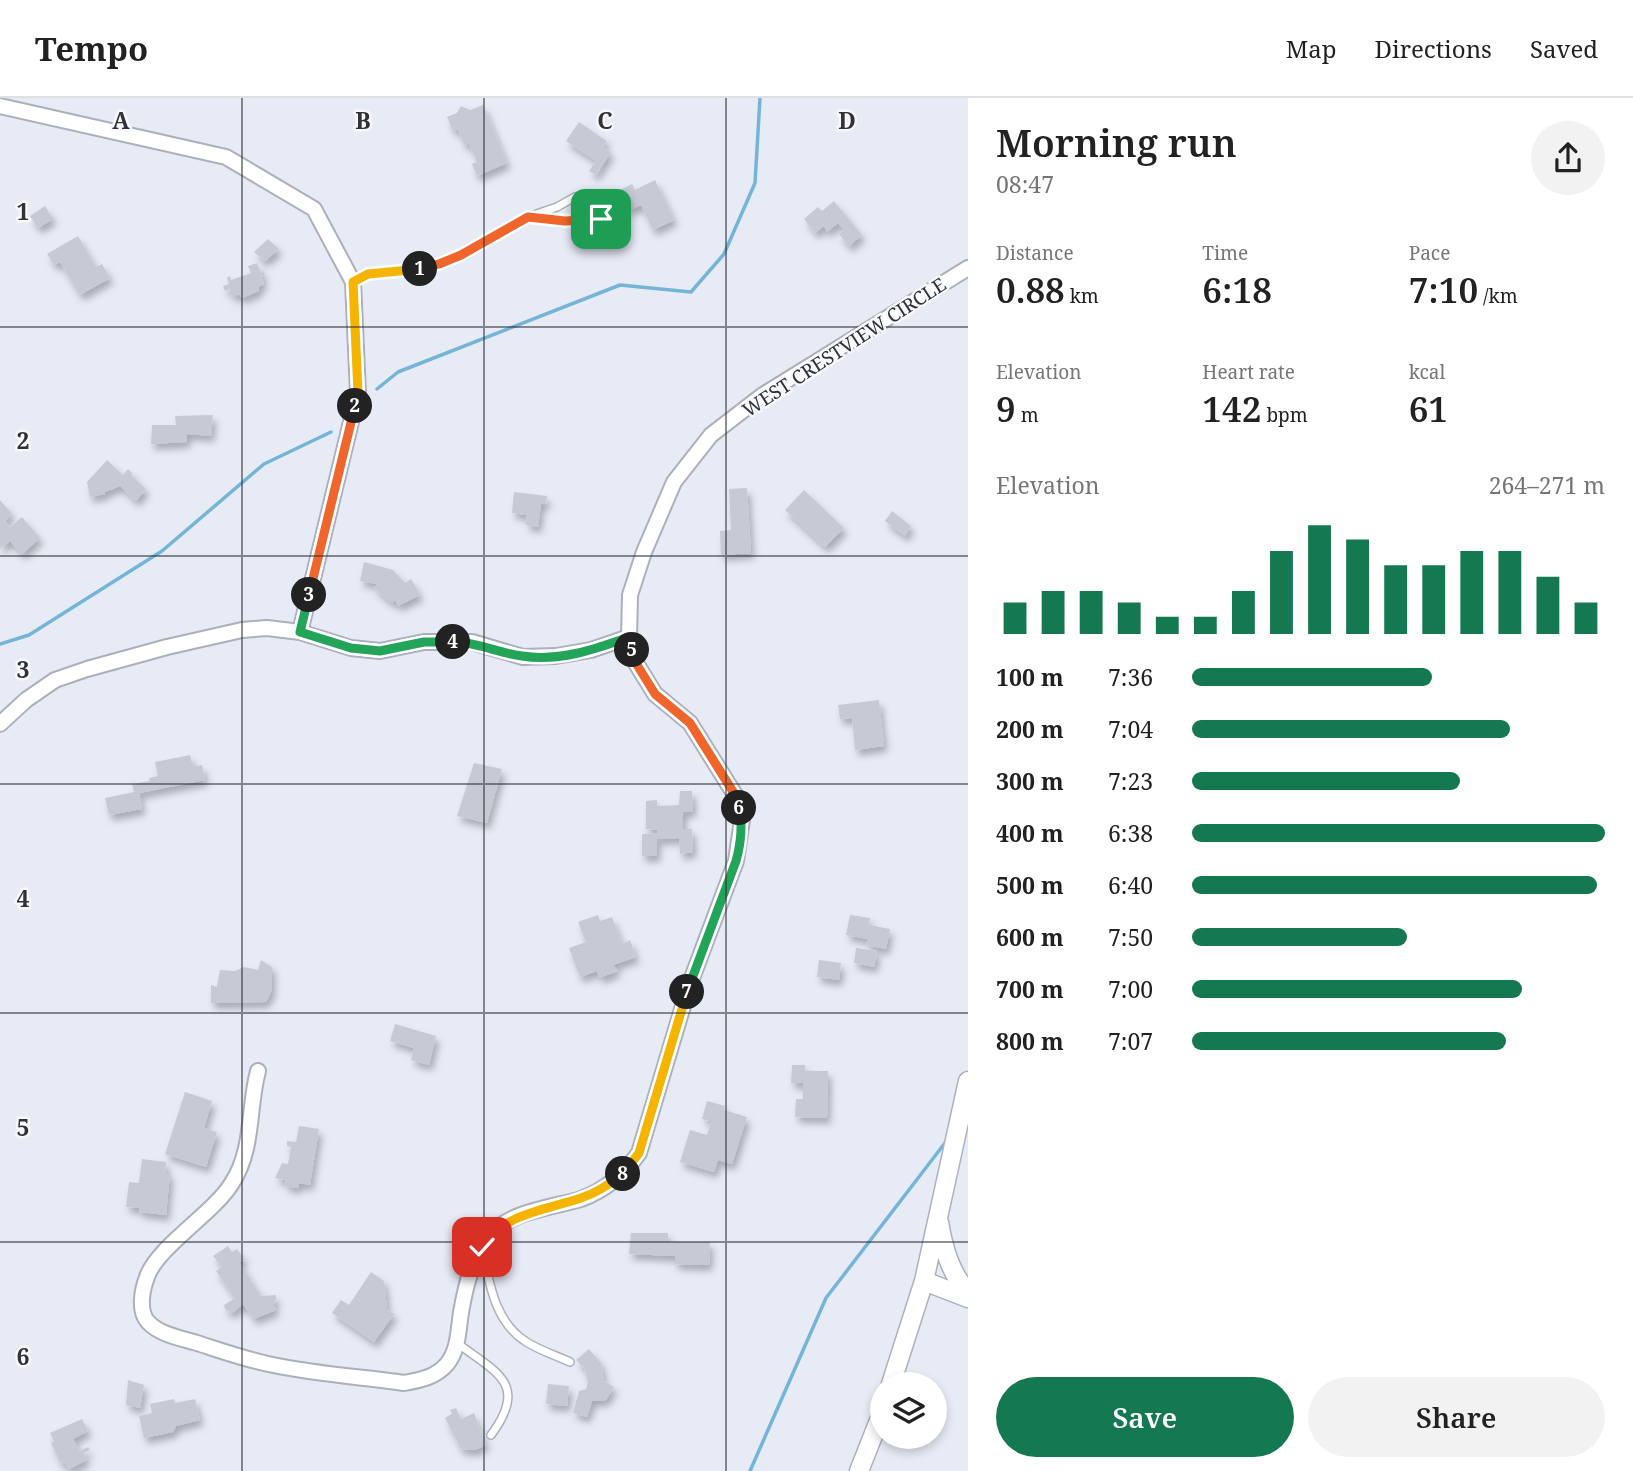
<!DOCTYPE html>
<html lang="en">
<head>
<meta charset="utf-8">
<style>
  body { margin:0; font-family:"Noto Serif",serif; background:#f2f2f2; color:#222; height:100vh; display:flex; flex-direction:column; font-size:26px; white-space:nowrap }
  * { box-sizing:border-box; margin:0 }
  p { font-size:23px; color:#767676 }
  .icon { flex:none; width:38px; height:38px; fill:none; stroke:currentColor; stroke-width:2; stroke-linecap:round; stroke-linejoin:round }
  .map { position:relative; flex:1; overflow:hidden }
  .side { display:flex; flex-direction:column; background:#fff; width:665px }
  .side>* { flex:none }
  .buttons { position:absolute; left:870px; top:1274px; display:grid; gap:14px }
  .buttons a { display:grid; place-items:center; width:77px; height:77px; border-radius:50%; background:#fff; box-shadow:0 4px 10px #0003; font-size:35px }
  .pin { position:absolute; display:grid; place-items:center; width:60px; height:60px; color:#fff; margin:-30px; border-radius:14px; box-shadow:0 4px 10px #0006 }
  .km { position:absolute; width:35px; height:35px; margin:-18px; border-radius:50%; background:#222; color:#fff; font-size:19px; line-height:35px; text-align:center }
  .round { display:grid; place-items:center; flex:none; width:74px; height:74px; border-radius:37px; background:#f2f2f2 }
  .summary { display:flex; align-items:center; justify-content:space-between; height:119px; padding:0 28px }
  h1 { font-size:38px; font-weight:600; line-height:52px }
  .stats { display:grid; grid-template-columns:repeat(3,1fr); gap:10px; height:119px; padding:7px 28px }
  .stats div { display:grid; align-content:center }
  .stats b { font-size:35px; font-weight:600 }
  .stats small { font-size:19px; font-weight:400 }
  .stats p { font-size:19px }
  .chart { height:196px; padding:14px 28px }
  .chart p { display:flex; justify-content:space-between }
  .chart svg { width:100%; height:126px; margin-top:7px; stroke:#147850; stroke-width:6 }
  .button { display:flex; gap:14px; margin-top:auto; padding:14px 28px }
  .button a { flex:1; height:80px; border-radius:42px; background:#147850; color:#fff; font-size:28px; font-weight:600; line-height:80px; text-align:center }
  .button a+a { background:#f2f2f2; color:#222 }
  ul { padding:0 28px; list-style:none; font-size:23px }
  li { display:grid; grid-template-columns:112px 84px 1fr; align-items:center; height:52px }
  li i { height:18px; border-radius:9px; background:#147850 }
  header { display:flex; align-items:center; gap:42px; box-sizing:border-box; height:98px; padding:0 35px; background:#fff; border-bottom:2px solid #e0e0e0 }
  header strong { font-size:33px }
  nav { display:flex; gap:38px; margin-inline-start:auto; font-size:24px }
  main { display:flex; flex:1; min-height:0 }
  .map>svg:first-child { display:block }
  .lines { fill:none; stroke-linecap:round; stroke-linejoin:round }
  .stream { stroke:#74b5d7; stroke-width:3.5 }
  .building { fill:#c6cad5; filter:url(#shadow) }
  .service-casing { stroke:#acb0bb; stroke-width:10 }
  .minor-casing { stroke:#acb0bb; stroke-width:18 }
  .tertiary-casing { stroke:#acb0bb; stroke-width:21 }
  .service { stroke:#fff; stroke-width:7 }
  .minor { stroke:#fff; stroke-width:14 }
  .tertiary { stroke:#fff; stroke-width:18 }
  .split-1-casing { stroke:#fff; stroke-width:14 }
  .split-2-casing { stroke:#fff; stroke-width:14 }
  .split-3-casing { stroke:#fff; stroke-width:14 }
  .split-4-casing { stroke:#fff; stroke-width:14 }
  .split-5-casing { stroke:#fff; stroke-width:14 }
  .split-6-casing { stroke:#fff; stroke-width:14 }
  .split-7-casing { stroke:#fff; stroke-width:14 }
  .split-8-casing { stroke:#fff; stroke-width:14 }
  .split-9-casing { stroke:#fff; stroke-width:14 }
  .split-1 { stroke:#f0652b; stroke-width:9 }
  .split-2 { stroke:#f5b400; stroke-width:9 }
  .split-3 { stroke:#f0652b; stroke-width:9 }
  .split-4 { stroke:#22a559; stroke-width:9 }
  .split-5 { stroke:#22a559; stroke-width:9 }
  .split-6 { stroke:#f0652b; stroke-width:9 }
  .split-7 { stroke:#22a559; stroke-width:9 }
  .split-8 { stroke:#f5b400; stroke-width:9 }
  .split-9 { stroke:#f5b400; stroke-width:9 }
  .grid { fill:none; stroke:#313237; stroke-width:2; stroke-opacity:0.55 }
  .labels { text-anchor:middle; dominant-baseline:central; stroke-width:5; stroke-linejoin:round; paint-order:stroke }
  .street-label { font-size:19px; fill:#313237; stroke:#f7f8fd }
  .grid-label { font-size:23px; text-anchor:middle; font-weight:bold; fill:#313237; stroke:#f7f8fd; stroke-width:5; stroke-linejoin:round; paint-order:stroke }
</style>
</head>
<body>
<header>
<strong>Tempo</strong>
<nav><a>Map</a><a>Directions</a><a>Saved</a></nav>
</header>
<main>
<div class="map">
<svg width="968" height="1373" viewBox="0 0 968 1373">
  <defs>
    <filter id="shadow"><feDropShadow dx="3.5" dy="6" stdDeviation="3.5" flood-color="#0004"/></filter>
  </defs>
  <rect width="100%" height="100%" fill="#e7ebf6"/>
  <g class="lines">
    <path class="stream" d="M377,291L398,274L620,187L691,194L724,156L755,85L760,0
      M0,546L29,537L162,453L264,366L331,334
      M750,1373L826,1200L948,1041"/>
  </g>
  <path class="building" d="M483,7L507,65L477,78L472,66L477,64L469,45L464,47L458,31L453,33L447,19L457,15L461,8L470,12Z
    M579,24L607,43L603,49L611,54L596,77L589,73L596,63L566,43Z
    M655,82L674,122L653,132L641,107L630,112L620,92L632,86L635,92Z
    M834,103L862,137L849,148L839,136L844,132L838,125L827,134L824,128L815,135L804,121L818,109L822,113Z
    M45,108L53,121L38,130L30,118Z
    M78,138L96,169L102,166L110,180L80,197L60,164L54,167L47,156Z
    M268,141L279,151L265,163L254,154Z
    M257,165L261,175L264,174L265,177L261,178L264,186L258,189L259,193L242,200L239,196L232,199L230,191L225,193L223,188L229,186L227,180L230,178L231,182L251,175L248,168Z
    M213,317L211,338L187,336V344L151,346L152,327H176L175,318Z
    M107,362L123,377L128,371L133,376L131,377L146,391L136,403L120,388L105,394V396L90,399L87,384Z
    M747,390L751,455L721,457L720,433L731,432L729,391Z
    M804,392L844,430L825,449L785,412Z
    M514,394L547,398L546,406H541L538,429L526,427L527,417L512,415Z
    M0,402L12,416L4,423L10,429L22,419L40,440L22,456L10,443L0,451Z
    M892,413L911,428L905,438L885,423Z
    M364,464L393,472L405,485L411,481L420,497L398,508L395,502L392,505L374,490L377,486L360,483Z
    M879,602L884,648L855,652L852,620L840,621L838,607Z
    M190,657L193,669L202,667L205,682L139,695L142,711L109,717L105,700L134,694L132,686L150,683L149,680L158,678L155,664Z
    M474,665L502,671L487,725L457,718Z
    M680,693H692L693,713L683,714V731H692L693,754L680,756L679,740L657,741V758H642V736L657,735V732L646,731V703L657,702V708L679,707Z
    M598,817L600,823L612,819L622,846L630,842L636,859L613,867L618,873L599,880L597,873L580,879L569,850L586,844L578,824Z
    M850,817L870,820L869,827L890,831L886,851L866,847L868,841L846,837Z
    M856,850L877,853L874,869L854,865Z
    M261,862L272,869V892L266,904L211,905V887L217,889L220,872L235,873L244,869L258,872Z
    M819,862L841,865L839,882L817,879Z
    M395,926L436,938L429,967L411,962L414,950L390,943Z
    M792,967H805V973H828L827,1020L795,1019L796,1001H803V985H791Z
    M185,994L212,1003L204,1030L217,1034L206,1069L165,1056Z
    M707,1003L725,1008L724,1012L747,1019L732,1066L718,1062L714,1074L680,1064L690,1032L707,1037L711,1023L702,1021Z
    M299,1028L319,1031L310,1087L299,1085L298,1090L285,1088L286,1082L275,1080L282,1065L288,1066L291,1049L287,1048V1043L296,1044Z
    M142,1061L166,1064L165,1075H170L166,1117L139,1114L140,1110L126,1109L129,1084L139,1085Z
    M631,1135H668V1144H710L709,1167L675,1166V1158L629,1156Z
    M228,1148L232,1154L237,1151L245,1162L239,1164L261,1198L276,1197V1202L273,1206L276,1212L254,1221L243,1206L232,1215L225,1211L224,1207L235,1200L216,1173L222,1169L213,1158Z
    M371,1174L384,1183L387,1211L394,1216L374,1244L332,1215L341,1202L349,1207Z
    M589,1251L601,1265L604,1283L614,1289L606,1302L592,1303L587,1319L573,1315L579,1293L586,1291L588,1284L584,1270L576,1262Z
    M128,1282L144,1287L140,1310L126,1307Z
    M548,1286L569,1288L567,1308L546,1306Z
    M174,1301L175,1305L195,1301L200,1322L176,1328L173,1334L144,1340L139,1318L152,1315L150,1306Z
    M456,1310L461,1321L474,1315L486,1347L475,1352L461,1351L445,1320L452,1316L450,1312Z
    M82,1321L88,1333L73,1341L80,1353L88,1349L90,1352L83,1355L87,1362L69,1371L65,1364L61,1366L51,1345L54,1343L50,1335Z"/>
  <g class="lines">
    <g class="service-casing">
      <path id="service" d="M353,184L368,175L422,171L440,166L461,157L528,119L565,123L601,121L609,111L599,101L575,99L557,109L528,119
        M482,1150C489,1183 494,1223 525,1243C538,1252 555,1257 570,1264
        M457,1245C497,1275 529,1286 491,1337"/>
    </g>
    <g class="minor-casing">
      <path id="minor" d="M0,8L226,59L314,111L353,184L358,295L300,534
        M0,626L26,602L55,582L87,571L167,549L242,532L267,530L300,534L351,550L380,553L424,544H472L523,559L556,558L591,552L629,539
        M258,973C248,1010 254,1051 232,1085C214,1115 157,1149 147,1179C142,1192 138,1213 148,1224C160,1237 181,1240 197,1245C222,1253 247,1262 273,1267C316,1276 361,1279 404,1285C421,1282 436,1279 447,1266C460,1250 458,1227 462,1209C466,1187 474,1157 488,1139C509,1113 551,1110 581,1101C606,1092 624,1076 639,1055L689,888L736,763L742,722L737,700L690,625L655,596L634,562L629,539L630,497L644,454L674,384L711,337L763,297L968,170"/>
    </g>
    <g class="tertiary-casing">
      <path id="tertiary" d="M939,1124C943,1149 951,1177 968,1194
        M924,1183L968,1200
        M891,1286L924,1183L968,983
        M859,1373L882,1315"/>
    </g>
    <use href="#service" class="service"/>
    <use href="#minor" class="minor"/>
    <use href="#tertiary" class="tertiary"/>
  </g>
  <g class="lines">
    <g class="split-1-casing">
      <path id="split-1" d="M420,171L439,166L461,157L528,119L565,123L601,121"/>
    </g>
    <g class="split-2-casing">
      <path id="split-2" d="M355,308L358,295L353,184L368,176L420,171"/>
    </g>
    <g class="split-3-casing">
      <path id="split-3" d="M309,497L355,308"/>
    </g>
    <g class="split-4-casing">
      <path id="split-4" d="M309,497L300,534L351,550L380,553L424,544H453"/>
    </g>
    <g class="split-5-casing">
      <path id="split-5" d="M453,544C478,544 498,555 522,558C559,564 596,551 629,539L632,552"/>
    </g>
    <g class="split-6-casing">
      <path id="split-6" d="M632,552L634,562L655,596L690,625L737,700L739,710"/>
    </g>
    <g class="split-7-casing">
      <path id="split-7" d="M687,894L736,763C741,745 743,728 739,710"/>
    </g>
    <g class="split-8-casing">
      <path id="split-8" d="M623,1076L639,1055L687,894"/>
    </g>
    <g class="split-9-casing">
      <path id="split-9" d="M482,1149C504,1115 546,1112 581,1100C597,1095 610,1086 623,1076"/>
    </g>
    <use href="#split-1" class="split-1"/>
    <use href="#split-2" class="split-2"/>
    <use href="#split-3" class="split-3"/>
    <use href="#split-4" class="split-4"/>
    <use href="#split-5" class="split-5"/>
    <use href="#split-6" class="split-6"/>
    <use href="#split-7" class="split-7"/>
    <use href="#split-8" class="split-8"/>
    <use href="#split-9" class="split-9"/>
  </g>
  <path class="grid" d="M242,0V1373M484,0V1373M726,0V1373M0,229H968M0,458H968M0,686H968M0,915H968M0,1144H968"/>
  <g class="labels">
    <g class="street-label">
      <text transform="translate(844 249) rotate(-33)">WEST CRESTVIEW CIRCLE</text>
    </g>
  </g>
  <g class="grid-label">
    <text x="121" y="31">A</text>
    <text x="363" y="31">B</text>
    <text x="605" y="31">C</text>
    <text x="847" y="31">D</text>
    <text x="23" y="122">1</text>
    <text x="23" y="351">2</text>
    <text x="23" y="580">3</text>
    <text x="23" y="809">4</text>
    <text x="23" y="1038">5</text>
    <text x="23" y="1267">6</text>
  </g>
</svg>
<div class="buttons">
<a><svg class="icon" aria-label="layers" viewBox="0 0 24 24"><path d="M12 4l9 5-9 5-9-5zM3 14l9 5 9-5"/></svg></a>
</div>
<div class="pin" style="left:601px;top:121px;background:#1e9e55"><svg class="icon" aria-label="arrive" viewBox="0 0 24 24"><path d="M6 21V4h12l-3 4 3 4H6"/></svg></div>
<div class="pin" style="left:482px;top:1149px;background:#d93025"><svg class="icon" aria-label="check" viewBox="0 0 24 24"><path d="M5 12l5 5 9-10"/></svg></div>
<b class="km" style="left:420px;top:171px">1</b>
<b class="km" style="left:355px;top:308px">2</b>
<b class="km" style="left:309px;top:497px">3</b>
<b class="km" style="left:453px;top:544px">4</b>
<b class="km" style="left:632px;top:552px">5</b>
<b class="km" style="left:739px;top:710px">6</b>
<b class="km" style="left:687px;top:894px">7</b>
<b class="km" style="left:623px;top:1076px">8</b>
</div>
<section class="side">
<div class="summary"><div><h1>Morning run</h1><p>08:47</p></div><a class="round"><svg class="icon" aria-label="share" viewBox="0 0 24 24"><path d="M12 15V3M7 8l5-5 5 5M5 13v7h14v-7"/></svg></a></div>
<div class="stats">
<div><p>Distance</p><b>0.88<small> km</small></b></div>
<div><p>Time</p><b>6:18</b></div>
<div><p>Pace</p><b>7:10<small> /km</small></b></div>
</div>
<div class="stats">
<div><p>Elevation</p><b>9<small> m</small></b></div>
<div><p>Heart rate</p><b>142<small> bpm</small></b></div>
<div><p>kcal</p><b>61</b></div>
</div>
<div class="chart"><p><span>Elevation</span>264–271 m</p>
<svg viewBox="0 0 160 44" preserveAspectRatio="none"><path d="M5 44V33M15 44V29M25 44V29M35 44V33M45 44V38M55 44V38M65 44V29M75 44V15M85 44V6M95 44V11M105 44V20M115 44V20M125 44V15M135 44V15M145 44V24M155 44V33"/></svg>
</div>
<ul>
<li><b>100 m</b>7:36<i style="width:58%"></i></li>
<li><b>200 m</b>7:04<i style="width:77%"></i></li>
<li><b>300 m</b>7:23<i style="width:65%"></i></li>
<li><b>400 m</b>6:38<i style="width:100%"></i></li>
<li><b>500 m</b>6:40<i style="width:98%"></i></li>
<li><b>600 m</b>7:50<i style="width:52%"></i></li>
<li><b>700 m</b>7:00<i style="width:80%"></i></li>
<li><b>800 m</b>7:07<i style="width:76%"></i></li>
</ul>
<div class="button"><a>Save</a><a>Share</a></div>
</section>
</main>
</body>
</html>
